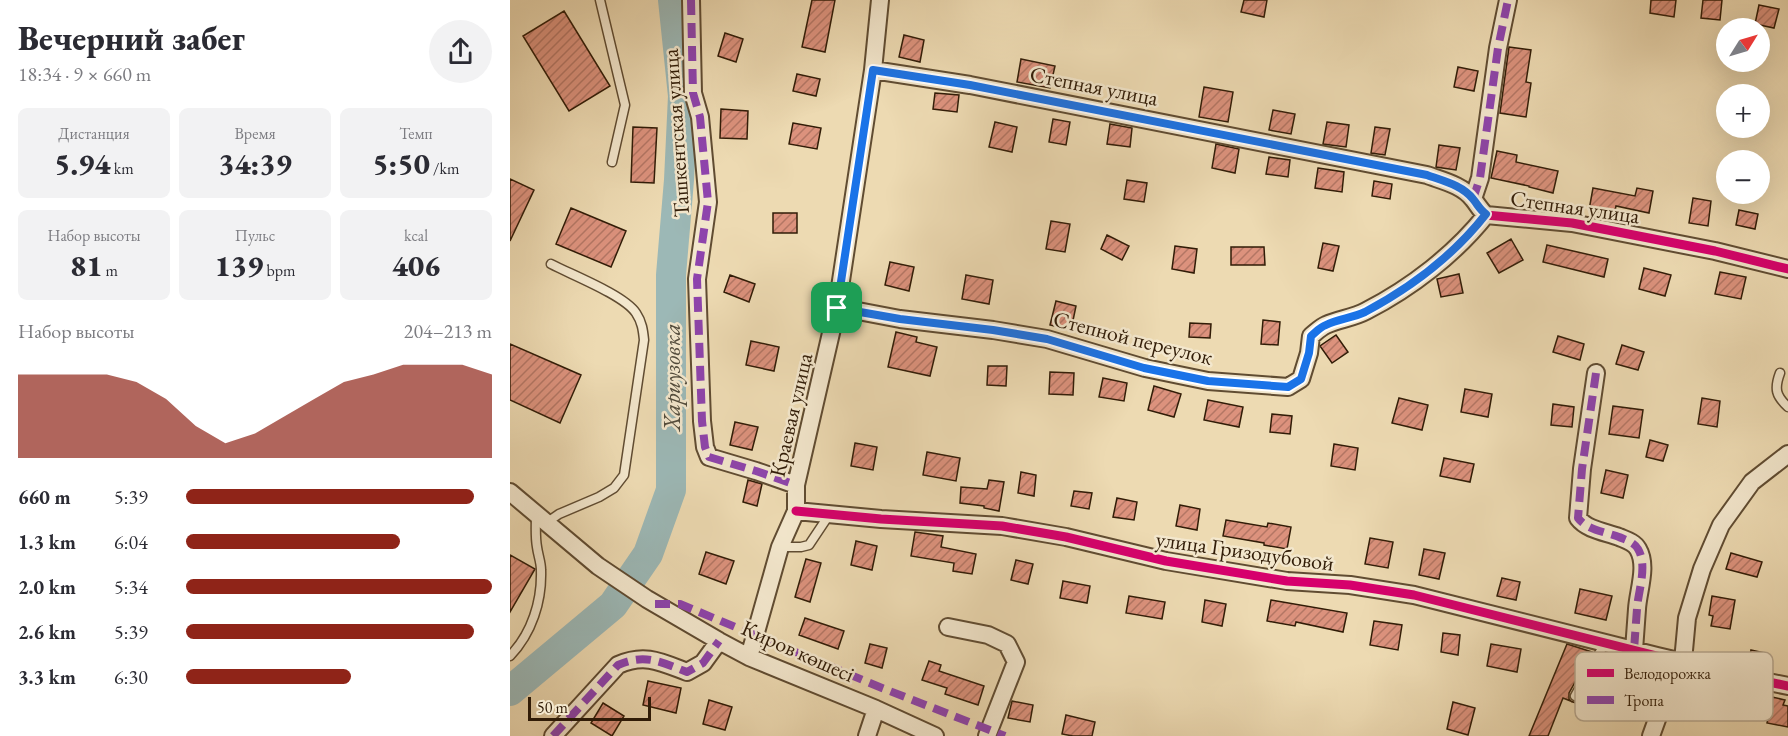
<!DOCTYPE html>
<html lang="ru">
<head>
<meta charset="utf-8">
<style>
  body { margin:0; font-family:"EB Garamond",serif; background:#f2f2f3; color:#2b2b33; height:100vh; display:flex; flex-direction:column; font-size:22px; white-space:nowrap }
  * { box-sizing:border-box; margin:0 }
  p { font-size:20px; color:#7c7c81 }
  .icon { flex:none; width:33px; height:33px; fill:none; stroke:currentColor; stroke-width:2; stroke-linecap:round; stroke-linejoin:round }
  .map { position:relative; flex:1; overflow:hidden }
  .panel { display:flex; flex-direction:column; background:#fff; width:510px }
  .panel>* { flex:none }
  .needle { width:39px; rotate:53deg }
  .buttons { position:absolute; left:1206px; top:18px; display:grid; gap:12px }
  .buttons a { display:grid; place-items:center; width:54px; height:54px; border-radius:50%; background:#fff; box-shadow:0 6px 24px #0002; font-size:30px }
  .scale { position:absolute; left:18px; bottom:15px; width:123px; box-sizing:border-box; padding-left:6px; border:3px solid #311c07; border-top:0; font-size:16px; line-height:21px; white-space:nowrap; color:#311c07; -webkit-text-stroke:4px #f3e7cd; paint-order:stroke }
  .pin { position:absolute; display:grid; place-items:center; width:51px; height:51px; color:#fff; margin:-26px; border-radius:12px; box-shadow:0 3px 9px #0006 }
  .round { display:grid; place-items:center; flex:none; width:63px; height:63px; border-radius:32px; background:#f2f2f3 }
  .summary { display:flex; align-items:center; justify-content:space-between; height:102px; padding:0 18px }
  h1 { font-size:33px; font-weight:800; line-height:45px }
  .metrics { display:grid; grid-template-columns:repeat(3,1fr); gap:9px; height:102px; padding:6px 18px }
  .metrics div { display:grid; align-content:center; border-radius:9px; background:#f2f2f3; text-align:center }
  .metrics b { font-size:30px; font-weight:800 }
  .metrics small { font-size:16px; font-weight:400 }
  .metrics p { font-size:16px }
  .chart { height:168px; padding:12px 18px }
  .chart p { display:flex; justify-content:space-between }
  .chart svg { width:100%; height:108px; margin-top:6px; fill:#8f2418; opacity:.7 }
  ul { padding:0 18px; list-style:none; font-size:20px }
  li { display:grid; grid-template-columns:96px 72px 1fr; align-items:center; height:45px }
  li i { height:15px; border-radius:8px; background:#8f2418 }
  main { display:flex; flex:1; min-height:0 }
  .map>svg:first-child { display:block }
  .lines { fill:none; stroke-linecap:round; stroke-linejoin:round }
  .river { stroke:#9cb8b6; stroke-width:30 }
  .building { fill:url(#building-hatch); stroke:#311c07; stroke-width:1.5 }
  .lane-casing { stroke:#604c32; stroke-width:11 }
  .street-casing { stroke:#604c32; stroke-width:20 }
  .lane { stroke:#f3e7cd; stroke-width:8 }
  .street { stroke:#f3e7cd; stroke-width:16 }
  .quiet { stroke:#8e44ad; stroke-width:8; stroke-dasharray:15 8; stroke-linecap:butt }
  .cycleway-casing { stroke:#f3e7cd; stroke-width:13 }
  .cycleway { stroke:#d6006c; stroke-width:9 }
  .route-casing { stroke:#fff; stroke-width:12 }
  .route { stroke:#1a73e8; stroke-width:8 }
  .labels { text-anchor:middle; dominant-baseline:central; stroke-width:5; stroke-linejoin:round; paint-order:stroke }
  .street-label { font-size:22px; fill:#311c07; stroke:#f3e7cd }
  .water-label { font-size:24px; font-style:italic; fill:#514b3c; stroke:#f3e7cd }
  .key { fill:#f3e7cd; stroke:#b9aa92; stroke-width:1.5 }
  .key-label { font-size:16px; fill:#311c07 }
</style>
</head>
<body>
<main>
<section class="panel">
<div class="summary"><div><h1>Вечерний забег</h1><p>18:34 · 9 × 660 m</p></div><a class="round"><svg class="icon" aria-label="share" viewBox="0 0 24 24"><path d="M12 15V3M7 8l5-5 5 5M5 13v7h14v-7"/></svg></a></div>
<div class="metrics">
<div><p>Дистанция</p><b>5.94<small> km</small></b></div>
<div><p>Время</p><b>34:39</b></div>
<div><p>Темп</p><b>5:50<small> /km</small></b></div>
</div>
<div class="metrics">
<div><p>Набор высоты</p><b>81<small> m</small></b></div>
<div><p>Пульс</p><b>139<small> bpm</small></b></div>
<div><p>kcal</p><b>406</b></div>
</div>
<div class="chart"><p><span>Набор высоты</span>204–213 m</p>
<svg viewBox="0 0 160 44" preserveAspectRatio="none"><path d="M0 44V10L10 10L20 10L30 10L40 13L50 20L60 31L70 38L80 34L90 27L100 20L110 13L120 10L130 6L140 6L150 6L160 10V44z"/></svg>
</div>
<ul>
<li><b>660 m</b>5:39<i style="width:94%"></i></li>
<li><b>1.3 km</b>6:04<i style="width:70%"></i></li>
<li><b>2.0 km</b>5:34<i style="width:100%"></i></li>
<li><b>2.6 km</b>5:39<i style="width:94%"></i></li>
<li><b>3.3 km</b>6:30<i style="width:54%"></i></li>
</ul>
</section>
<div class="map">
<svg width="1278" height="736" viewBox="0 0 1278 736">
  <defs>
    <pattern id="building-hatch" width="6" height="6" patternUnits="userSpaceOnUse" patternTransform="scale(1.5)"><rect width="6" height="6" fill="#dc927d"/><path d="M-1 1l2-2M0 6l6-6M5 7l2-2" fill="none" stroke="#b37664"/></pattern>
  </defs>
  <rect width="100%" height="100%" fill="#eddab2"/>
  <filter id="stains"><feTurbulence type="fractalNoise" baseFrequency=".00333" numOctaves="4"/><feColorMatrix values="0 0 0 0 .2 0 0 0 0 .09 0 0 0 0 .02 0 0 0 .5 -.17"/></filter>
  <radialGradient id="worn" r=".72"><stop offset=".6" stop-color="#630" stop-opacity="0"/><stop offset="1" stop-color="#630" stop-opacity=".3"/></radialGradient>
  <g class="lines">
    <path class="river" d="M0,691L103,605L138,554L161,490V275L169,180L173,96L163,0"/>
  </g>
  <path class="building" d="M302,0H325L315,52L292,47Z
    M734,0H757L754,17L731,12Z
    M1141,0H1166L1164,17L1140,13Z
    M1193,0H1212L1210,20L1191,18Z
    M1249,5L1269,9L1264,28L1245,24Z
    M54,11L100,86L59,111L13,36Z
    M215,33L233,39L226,62L208,56Z
    M394,35L414,40L410,62L389,57Z
    M999,47L1021,50L1016,82L1021,83L1016,117L990,113Z
    M511,59L545,66L540,88L507,82Z
    M948,67L968,71L964,91L944,87Z
    M287,74L310,79L306,96L283,91Z
    M694,87L723,92L718,122L689,117Z
    M425,93L449,95L447,112L423,109Z
    M211,109L238,111L237,139L210,138Z
    M763,110L785,114L781,134L759,130Z
    M543,119L560,122L556,145L539,142Z
    M485,122L507,127L502,152L479,147Z
    M817,122L839,125L836,147L813,144Z
    M283,123L311,128L307,149L279,144Z
    M600,124L622,128L620,147L597,144Z
    M123,127L147,128L144,183L121,182Z
    M865,127L880,129L875,155L861,153Z
    M706,144L729,149L725,173L702,168Z
    M929,145L950,148L946,170L926,167Z
    M987,151L1007,155L1006,162L1048,171L1043,193L1019,187V186L981,178Z
    M759,157L780,160L778,177L756,174Z
    M808,168L834,172L832,192L805,188Z
    M0,179L24,190L0,241Z
    M617,180L637,183L634,202L614,199Z
    M864,181L882,184L880,199L862,196Z
    M1083,188L1125,196L1127,188L1143,191L1139,213L1106,206L1104,215L1079,210Z
    M1183,198L1201,201L1198,226L1179,223Z
    M61,208L116,231L101,267L46,244Z
    M1229,210L1248,214L1245,229L1226,225Z
    M263,213H287V233H263Z
    M541,221L560,224L555,252L536,249Z
    M597,235L619,246L612,260L591,249Z
    M1001,239L1013,260L989,273L977,253Z
    M813,243L829,246L823,271L808,268Z
    M1037,245L1098,259L1094,277L1033,262Z
    M665,246L687,249L684,273L662,269Z
    M721,247H754L755,265H721Z
    M380,262L404,267L399,291L375,285Z
    M1134,268L1161,275L1155,296L1129,289Z
    M1210,272L1236,277L1231,299L1205,294Z
    M949,274L953,293L931,297L927,279Z
    M220,275L245,284L239,302L214,292Z
    M456,275L483,280L479,304L452,299Z
    M546,301L566,306L561,330L540,325Z
    M753,320L770,322L768,345L751,344Z
    M680,323L701,324L700,338L679,337Z
    M386,332L407,337L406,342L427,347L420,376L378,367Z
    M826,335L838,352L822,363L810,346Z
    M1048,336L1074,344L1070,360L1043,352Z
    M241,341L269,347L264,371L236,365Z
    M0,344L71,375L50,423L0,400Z
    M1112,345L1134,352L1128,370L1106,364Z
    M478,366H497L496,386L477,385Z
    M540,372L564,373L563,395L539,394Z
    M593,378L617,383L614,401L589,397Z
    M644,386L671,394L664,417L638,410Z
    M955,389L982,394L978,417L951,412Z
    M889,398L918,405L912,430L882,423Z
    M1192,398L1210,401L1207,427L1188,424Z
    M698,400L733,407L729,427L694,420Z
    M1043,404L1064,407L1062,427L1041,425Z
    M1103,406L1133,410L1129,438L1099,434Z
    M762,414L782,416L780,434L760,432Z
    M225,422L248,427L242,450L220,445Z
    M1140,440L1158,445L1153,461L1136,457Z
    M345,443L367,447L363,470L341,466Z
    M824,444L848,448L845,470L821,466Z
    M417,452L450,458L446,481L413,475Z
    M934,458L964,464L960,482L930,476Z
    M1096,470L1118,475L1113,498L1091,493Z
    M511,472L526,475L524,496L508,493Z
    M238,480L252,484L247,506L233,502Z
    M479,480L494,482L489,511L474,508V506L450,503L451,487L477,489Z
    M564,491L582,493L579,509L561,506Z
    M607,498L627,502L624,520L603,517Z
    M670,505L690,509L687,530L666,526Z
    M716,520L757,527L758,523L781,527L777,549L754,545V543L713,536Z
    M405,532L433,536L431,547L466,554L462,574L443,571L444,563L401,556Z
    M860,538L883,542L878,568L855,564Z
    M346,541L367,546L362,570L341,565Z
    M914,549L935,553L929,579L909,575Z
    M196,552L224,561L216,584L189,574Z
    M1221,553L1252,562L1247,577L1216,569Z
    M0,555L25,569L0,612Z
    M296,559L311,563L300,602L285,597Z
    M506,560L523,564L518,584L501,580Z
    M992,578L1010,582L1006,600L987,596Z
    M553,581L580,586L577,603L550,598Z
    M1070,589L1102,596L1096,620L1065,613Z
    M619,596L655,602L652,619L616,613Z
    M1202,596L1225,600L1220,629L1201,626L1203,616L1199,615Z
    M695,600L716,604L712,626L692,622Z
    M761,600L837,613L833,632L786,622L785,626L757,621Z
    M295,618L334,631L328,649L289,635Z
    M864,621L892,625L888,650L860,645Z
    M933,633L950,635L948,655L931,652Z
    M360,644L377,648L372,668L355,663Z
    M981,644L1011,649L1007,672L977,666Z
    M1057,644L1082,652L1059,693V699L1062,702H1068L1071,699L1095,657L1112,662L1094,713L1063,702L1053,698L1038,736H1019Z
    M1241,650L1255,653L1252,670L1238,667Z
    M419,661L431,665L429,671L474,686L468,705L435,694L437,688L412,680Z
    M138,681L171,688L166,713L133,705Z
    M1262,697L1275,700L1273,705L1278,706V727L1257,723Z
    M199,700L222,707L215,730L193,724Z
    M502,701L523,705L520,722L498,718Z
    M943,702L965,708L958,735L937,729Z
    M93,703L114,716L102,736L81,723Z
    M556,715L585,722L582,736H563L552,734Z"/>
  <g class="lines">
    <g class="lane-casing">
      <path id="lane" d="M90,0L115,105L102,162
        M1270,373C1264,389 1266,396 1278,407
        M36,523L49,514L89,497L104,488L114,475L134,340C133,330 132,322 126,313C114,295 62,275 41,264
        M270,547H291L299,545L319,515
        M0,656C22,633 32,601 31,570C31,562 28,555 27,547C25,536 26,525 26,514
        M1065,696L1095,643"/>
    </g>
    <g class="street-casing">
      <path id="street" d="M181,0L183,93L190,117L198,202L187,279L192,421L195,447L199,457L246,471L286,485
        M363,70L460,85L917,175C933,181 952,185 963,199C968,205 970,210 976,215L1062,223L1205,251L1278,269
        M963,199L970,178L988,48L998,0
        M327,307L390,319L483,330L537,339L635,368L698,381L778,387L791,379L799,353L801,336C806,332 811,327 816,325C829,319 843,318 856,311C901,288 945,254 976,215
        M1086,373L1072,469L1068,518C1077,530 1096,532 1109,537C1116,540 1124,542 1128,549C1138,566 1128,591 1127,609C1126,622 1125,636 1124,650
        M0,492L88,566L137,599L209,641L239,657L366,709L425,736
        M286,511L371,519L492,526L556,537L656,561L777,581L840,585L904,595L1147,656L1249,680L1278,686
        M438,627L478,635L497,644L506,662L477,736
        M239,657L270,547L286,511V485L327,307L363,70L370,0
        M43,736L108,665C135,653 151,662 177,672L193,663L209,641
        M357,736L366,709
        M1141,736L1154,700L1173,661L1177,618L1192,569L1211,525L1242,482L1278,454"/>
    </g>
    <use href="#lane" class="lane"/>
    <use href="#street" class="street"/>
    <path class="quiet" d="M181,0L183,93L190,117L198,202L187,279L192,421L195,447L199,457L246,471L286,485
      M963,199L970,178L988,48L998,0
      M327,307L390,319L483,330L537,339L635,368L698,381L778,387L791,379L799,353L801,336C806,332 811,327 816,325C829,319 843,318 856,311C901,288 945,254 976,215
      M1086,373L1072,469L1068,518C1077,530 1096,532 1109,537C1116,540 1124,542 1128,549C1138,566 1128,591 1127,609C1126,622 1125,636 1124,650
      M145,604H170L372,688L495,736
      M43,736L108,665C135,653 151,662 177,672L193,663L209,641"/>
    <g class="cycleway-casing">
      <path id="cycleway" d="M363,70L460,85L917,175C933,181 952,185 963,199C968,205 970,210 976,215L1062,223L1205,251L1278,269
        M286,511L371,519L492,526L556,537L656,561L777,581L840,585L904,595L1147,656L1249,680L1278,686"/>
    </g>
    <use href="#cycleway" class="cycleway"/>
  </g>
  <g class="lines">
    <g class="route-casing">
      <path id="route" d="M363,70L460,85L917,175C933,181 952,185 963,199C968,205 970,210 976,214C944,255 900,288 855,312C842,318 828,319 816,325C810,327 806,332 801,336L799,353L791,379L778,387L698,381L634,368L537,339L483,330L390,319L327,308Z"/>
    </g>
    <use href="#route" class="route"/>
  </g>
  <g class="labels">
    <g class="street-label">
      <text transform="translate(584 86) rotate(11)">Степная улица</text>
      <text transform="translate(166 133) rotate(-94)">Ташкентская улица</text>
      <text transform="translate(1065 207) rotate(8)">Степная улица</text>
      <text transform="translate(623 338) rotate(14)">Степной переулок</text>
      <text transform="translate(281 415) rotate(-77)">Краевая улица</text>
      <text transform="translate(735 551) rotate(8)">улица Гризодубовой</text>
      <text transform="translate(288 651) rotate(24)">Киров көшесі</text>
    </g>
    <g class="water-label">
      <text transform="translate(161 377) rotate(-90)">Хариузовка</text>
    </g>
  </g>
  <rect x="1065" y="652" width="198" height="69" rx="9" class="key"/>
  <rect x="1077" y="669" width="27" height="8" fill="#d6006c"/>
  <rect x="1077" y="696" width="27" height="8" fill="#8e44ad"/>
  <g class="key-label">
    <text x="1114" y="679">Велодорожка</text>
    <text x="1114" y="706">Тропа</text>
  </g>
  <rect width="100%" height="100%" filter="url(#stains)"/>
  <rect width="100%" height="100%" fill="url(#worn)"/>
</svg>
<div class="buttons">
<a><svg class="needle" viewBox="-14 -14 28 28"><path d="M0-13l5 13h-10z" fill="#e53935"/><path d="M0 13l5-13h-10z" fill="#7c7c81"/></svg></a>
<a>+</a>
<a>−</a>
</div>
<div class="scale">50 m</div>
<div class="pin" style="left:327px;top:308px;background:#1e9e55"><svg class="icon" aria-label="arrive" viewBox="0 0 24 24"><path d="M6 21V4h12l-3 4 3 4H6"/></svg></div>
</div>
</main>
</body>
</html>
